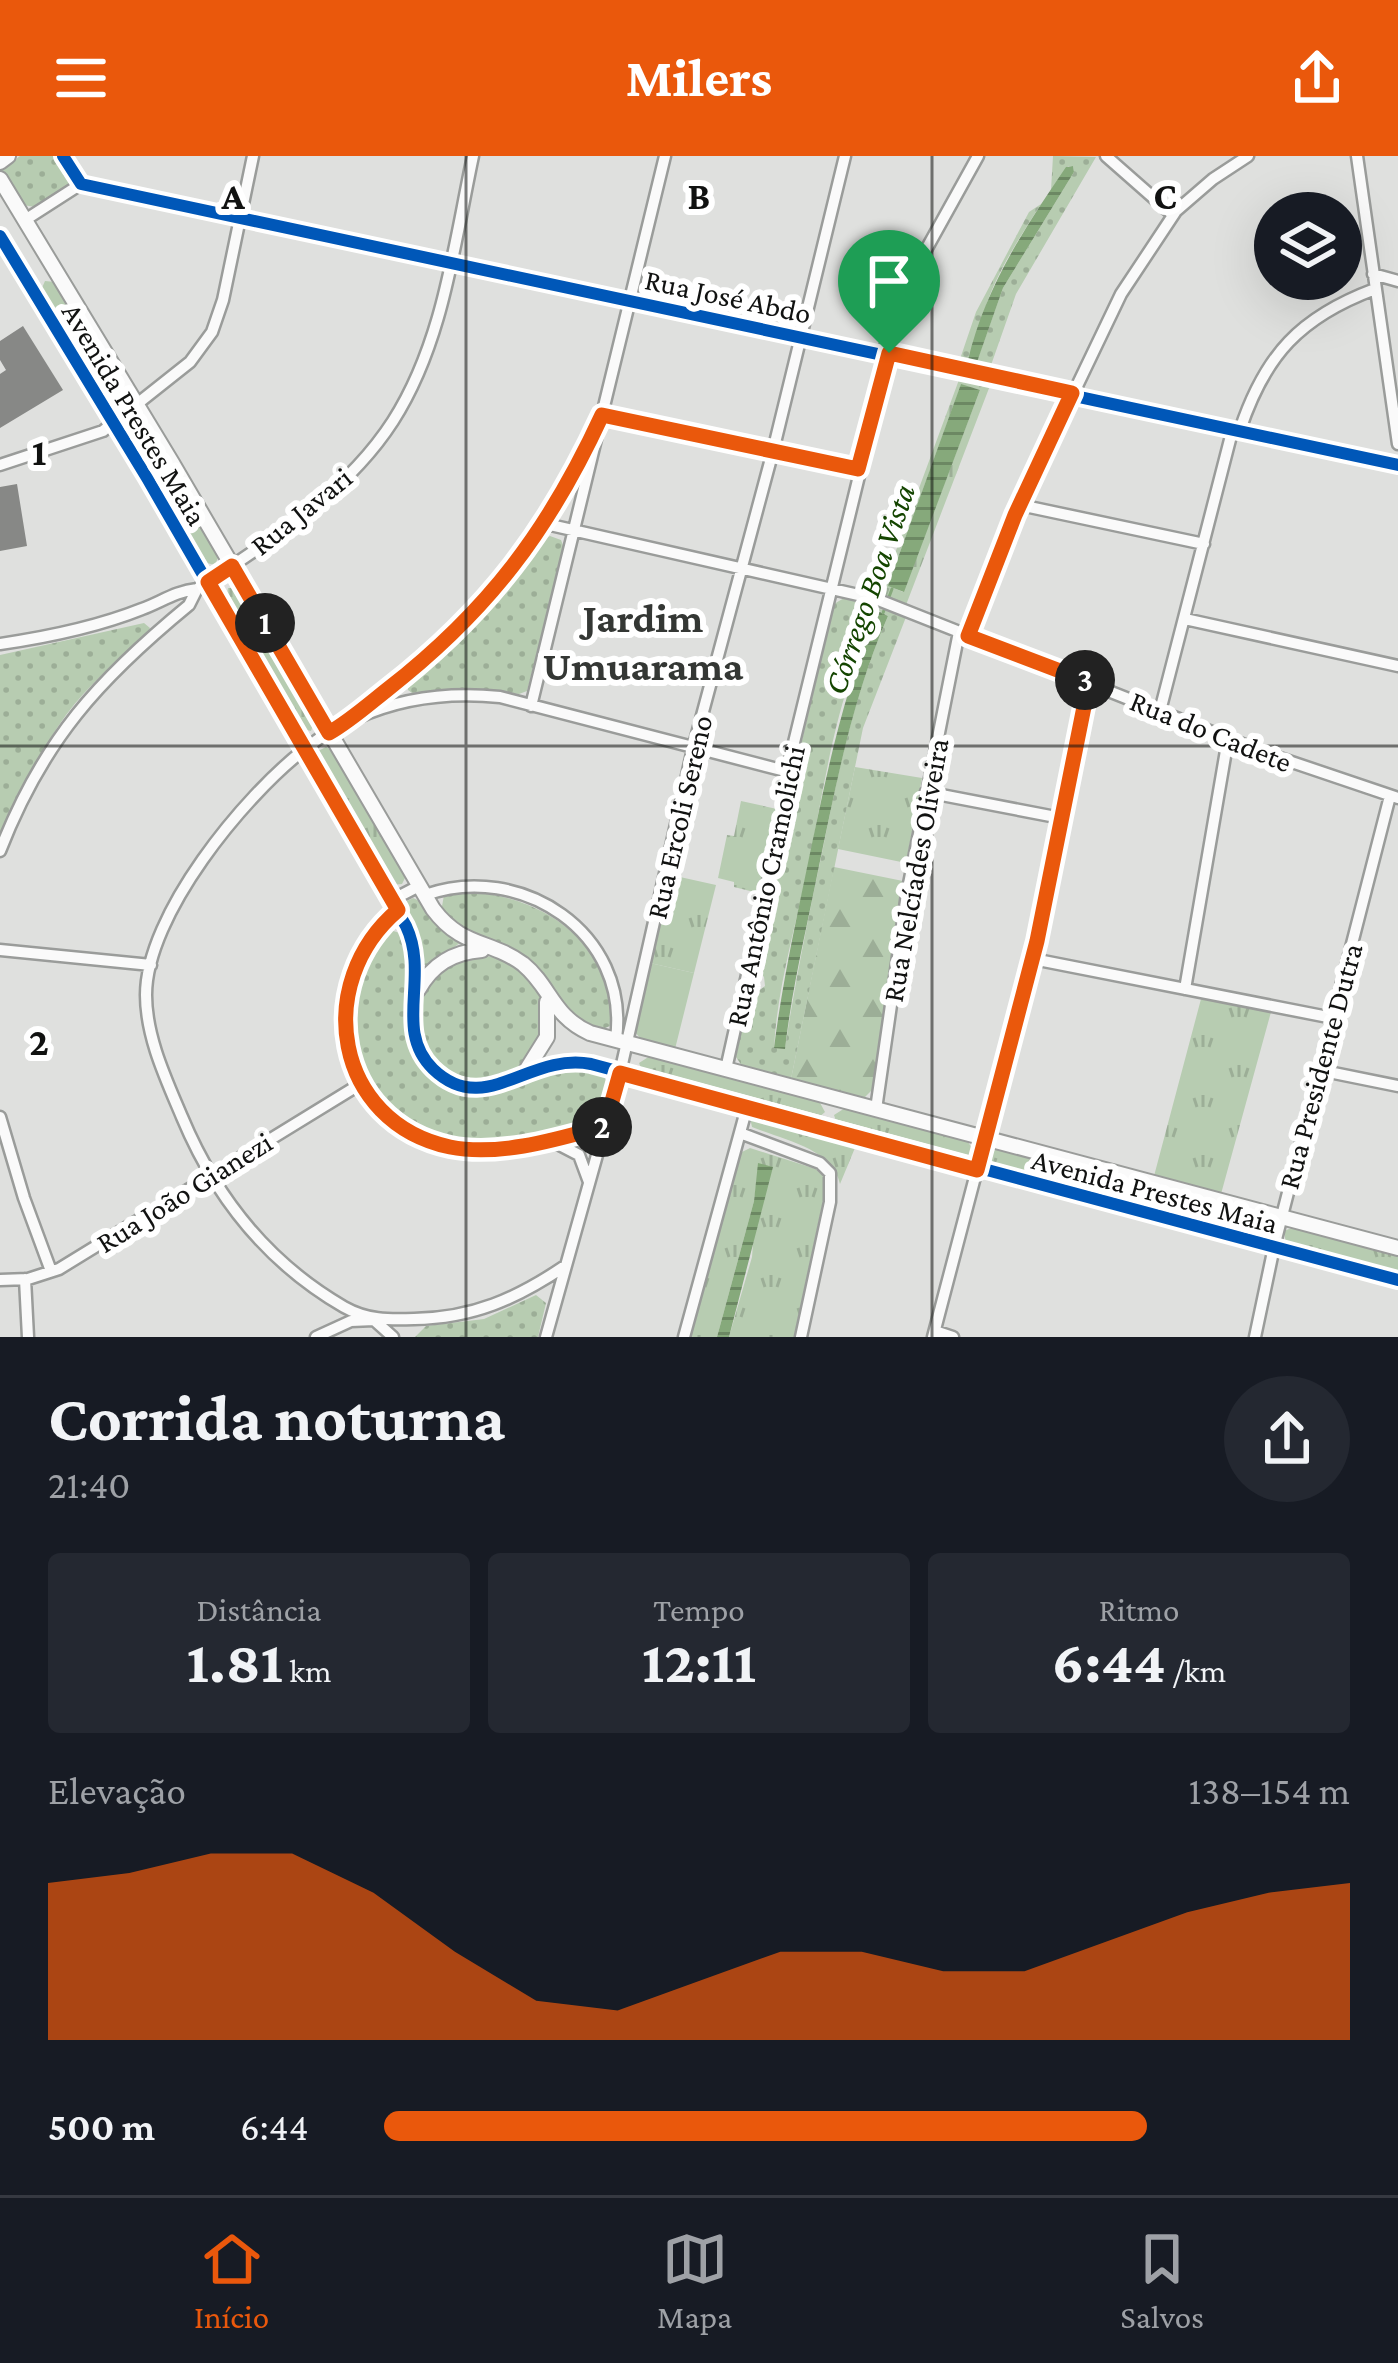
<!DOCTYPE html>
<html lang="pt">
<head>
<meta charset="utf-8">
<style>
  body { margin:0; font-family:"Crimson Pro",serif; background:#242831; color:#f1f3f6; height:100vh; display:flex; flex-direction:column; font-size:45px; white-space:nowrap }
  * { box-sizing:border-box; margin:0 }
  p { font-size:39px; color:#9ea1a6 }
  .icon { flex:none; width:66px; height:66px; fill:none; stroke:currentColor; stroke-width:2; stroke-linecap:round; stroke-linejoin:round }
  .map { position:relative; height:1181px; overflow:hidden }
  .panel { display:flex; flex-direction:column; background:#171b24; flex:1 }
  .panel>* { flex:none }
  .tools { position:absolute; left:1254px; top:36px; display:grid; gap:24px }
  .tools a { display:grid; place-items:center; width:108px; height:108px; border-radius:50%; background:#171b24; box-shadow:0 12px 48px #0002; font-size:60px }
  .pin { position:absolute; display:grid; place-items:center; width:102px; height:102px; color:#fff; margin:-123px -51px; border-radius:50% 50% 50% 0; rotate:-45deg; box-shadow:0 0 12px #0007 }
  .pin .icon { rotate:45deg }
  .km { position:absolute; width:60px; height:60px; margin:-30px; border-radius:50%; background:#222; color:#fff; font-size:33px; line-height:60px; text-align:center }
  .round { display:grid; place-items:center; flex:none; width:126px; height:126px; border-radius:63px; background:#242831 }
  .overview { display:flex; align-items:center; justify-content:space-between; height:204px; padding:0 48px }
  h1 { font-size:66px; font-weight:700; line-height:90px }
  .metrics { display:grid; grid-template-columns:repeat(3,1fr); gap:18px; height:204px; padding:12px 48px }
  .metrics div { display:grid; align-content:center; border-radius:12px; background:#242831; text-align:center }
  .metrics b { font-size:60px; font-weight:700 }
  .metrics small { font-size:33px; font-weight:400 }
  .metrics p { font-size:33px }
  .chart { height:336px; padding:24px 48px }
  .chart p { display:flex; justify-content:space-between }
  .chart svg { width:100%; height:216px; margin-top:12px; fill:#ea580c; opacity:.7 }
  ul { padding:0 48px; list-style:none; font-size:39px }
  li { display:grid; grid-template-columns:192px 144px 1fr; align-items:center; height:90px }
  li i { height:30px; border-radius:15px; background:#ea580c }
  header { display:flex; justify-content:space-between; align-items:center; height:156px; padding:0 48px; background:#ea580c; color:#fff; font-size:54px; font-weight:700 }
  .tab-bar { display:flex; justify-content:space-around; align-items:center; height:168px; border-top:3px solid #363941; background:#171b24; font-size:33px; color:#9ea1a6 }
  .tab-bar a { display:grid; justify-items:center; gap:6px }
  .tab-bar .selected { color:#ea580c }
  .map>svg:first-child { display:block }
  .grass { fill:url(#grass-tufts); fill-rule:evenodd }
  .forest { fill:url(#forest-firs) }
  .park { fill:url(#park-dots); fill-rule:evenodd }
  .garden { fill:#b7ccb1 }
  .water { fill:url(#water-rules) }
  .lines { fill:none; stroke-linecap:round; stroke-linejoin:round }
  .stream { stroke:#86a97b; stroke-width:3 }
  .building { fill:#878886 }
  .minor-casing { stroke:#9a9c9a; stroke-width:15 }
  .tertiary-casing { stroke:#9a9c9a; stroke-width:18 }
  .minor { stroke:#fafafa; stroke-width:10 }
  .tertiary { stroke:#fafafa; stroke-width:14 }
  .cycleway-casing { stroke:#fff; stroke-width:20 }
  .cycleway { stroke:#0057b8; stroke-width:12 }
  .route-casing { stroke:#fff; stroke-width:24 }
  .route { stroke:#ea580c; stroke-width:15 }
  .grid { fill:none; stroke:#111211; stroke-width:3; stroke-opacity:0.55 }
  .labels { text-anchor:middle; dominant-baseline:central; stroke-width:12; stroke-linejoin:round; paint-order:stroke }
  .street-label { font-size:30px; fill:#111211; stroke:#fff }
  .water-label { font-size:33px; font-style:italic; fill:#144500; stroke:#fff }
  .district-label { font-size:42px; font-weight:bold; fill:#343734; stroke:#fff }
  .grid-label { font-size:39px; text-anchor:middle; font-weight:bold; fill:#111211; stroke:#fff; stroke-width:12; stroke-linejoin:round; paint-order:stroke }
</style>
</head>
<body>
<header><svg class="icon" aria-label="menu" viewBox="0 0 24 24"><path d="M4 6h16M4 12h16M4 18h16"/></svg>Milers<svg class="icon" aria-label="share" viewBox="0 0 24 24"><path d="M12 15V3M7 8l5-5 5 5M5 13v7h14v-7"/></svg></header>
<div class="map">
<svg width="1398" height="1181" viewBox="0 0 1398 1181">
  <defs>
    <pattern id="grass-tufts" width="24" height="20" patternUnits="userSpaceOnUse" patternTransform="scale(3)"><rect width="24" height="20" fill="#b7ccb1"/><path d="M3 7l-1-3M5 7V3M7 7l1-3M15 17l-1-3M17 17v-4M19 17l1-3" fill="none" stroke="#9cae97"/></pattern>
    <pattern id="forest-firs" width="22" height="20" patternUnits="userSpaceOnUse" patternTransform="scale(3)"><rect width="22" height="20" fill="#b7ccb1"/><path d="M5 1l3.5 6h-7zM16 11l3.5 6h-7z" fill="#9cae97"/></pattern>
    <pattern id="park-dots" width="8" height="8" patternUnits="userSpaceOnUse" patternTransform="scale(3)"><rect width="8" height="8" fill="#b7ccb1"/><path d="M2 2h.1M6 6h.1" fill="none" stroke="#9cae97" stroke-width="1.8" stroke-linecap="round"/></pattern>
    <pattern id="water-rules" width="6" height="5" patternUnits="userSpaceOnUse" patternTransform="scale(3)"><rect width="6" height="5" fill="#86a97b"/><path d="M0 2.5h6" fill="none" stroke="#6c8863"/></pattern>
  </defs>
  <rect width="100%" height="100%" fill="#dfe0de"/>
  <path class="grass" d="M45,125L55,126L120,232L117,244H107L41,134Z
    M960,221L991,227L906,449L880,438ZM961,229L980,234L903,436L889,430L891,421Z
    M130,259L139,264L219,399L215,409L203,406L123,270Z
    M228,432H238L315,563L311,575L299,572L226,445Z
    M326,591L331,594L407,718L402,728L391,729L316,602L318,595Z
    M855,611L922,622L906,707L838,693Z
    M741,645L777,653L758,737L734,731V726L718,722L727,679L734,680Z
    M671,719L716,729L694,817L650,807Z
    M1201,843L1271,856L1221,1038L1154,1020Z
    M650,900L819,945L825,956L817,963L643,917L639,907Z
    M845,952L967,984L974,996L966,1003L837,968L834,959Z
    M756,960L857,987L840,1028C832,992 783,984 752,971L750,962Z
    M750,992L816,1013L824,1021L823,1045L794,1181H729L752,1101L759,1008L754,1045L717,1181H690L740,997Z
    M999,993L1094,1018L1100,1030L1092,1036L991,1009L989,996Z
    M1120,1026L1265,1064L1272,1075L1264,1082L1115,1043L1112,1033Z
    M1294,1071L1398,1099V1119L1286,1088L1284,1075Z"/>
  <path class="forest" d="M834,711L903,725L872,934L864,942L791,923Z"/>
  <path class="park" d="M20,0H56L71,24L69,29L35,51L23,49L1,14Z
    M1053,0L1096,1L1016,138L990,212L959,206L976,156L1029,56L1041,48C1010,97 976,146 977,205L1003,132L1074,16L1073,10H1068L1051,34Z
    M550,380L561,384L564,392L527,535L519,538L457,532L412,537L408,534V524L485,456L542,384Z
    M844,442L906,461L863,572L791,923L742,910L736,901L748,843L765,830L764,821L756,811L798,623L796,610L834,448ZM879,455L888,460C855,535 839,612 823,692C809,759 795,825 785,892H774C777,835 794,776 806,720C825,631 835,536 879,455Z
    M144,467L150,472L147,479C118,504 89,528 66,559C38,597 20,643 0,686V499Z
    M459,736C535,735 616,784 610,870L600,874L572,861L543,823L466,777L441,756L444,739Z
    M413,742C429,748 443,774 461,786L428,811L423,808C419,789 403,762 407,745Z
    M390,774L403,778L411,805L408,878L424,911L491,937L547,914L602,917L608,928L596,963C576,975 548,977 524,981C499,985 475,989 450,984C373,968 329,881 363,810C370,795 376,781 390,774Z
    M418 863a63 63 0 1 1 126 0a63 63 0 1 1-126 0Z
    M536,1139L546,1147L538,1181H415L426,1170L484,1163Z"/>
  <path class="garden" d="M650,807L694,817L675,893L641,883L635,876Z"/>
  <path class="water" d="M1073,10L1074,16L1003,132L977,206L968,204C985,132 1025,71 1066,11Z
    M961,228L980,234L904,436L888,430L891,421Z
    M878,455L888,460C853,540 837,624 819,710C807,771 792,831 785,893L774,892C782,828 796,765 809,702C827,617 843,535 878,455Z
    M758,1007L773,1011L729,1181H717L754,1045Z"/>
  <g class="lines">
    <path class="stream" d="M883,457L892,433"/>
  </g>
  <path class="building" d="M23,170L63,234L0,272V218L6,214L0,204V185Z
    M17,328L27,390L0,395V331Z"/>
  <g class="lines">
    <g class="minor-casing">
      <path id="minor" d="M63,0L81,28L1398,309
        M1106,0L1173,59
        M1357,0L1398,288
        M25,64L81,28
        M1373,118L1398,125
        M883,196L917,110L978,0
        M603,259L858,313
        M1240,274C1265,199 1300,161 1375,133
        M0,309L103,275L190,206L212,176L223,144L253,0
        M1020,349L1204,388
        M546,368L876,443L1265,597L1398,642
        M1185,463L1398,510
        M968,480L1020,349L1121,138L1176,55L1213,23L1248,0
        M0,488C48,481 97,471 142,453C161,446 176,435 197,433C267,387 346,338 393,265C443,187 454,89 473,0
        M531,550L665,0
        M1160,555L1233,272
        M357,562C403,541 450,536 500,541L789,616
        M926,636L1061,662
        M0,695C43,584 99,523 189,449L197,433
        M425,739C521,705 630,777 616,883
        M392,744L419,730
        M398,755C312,827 334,967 450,991C499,1001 557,983 605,970
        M0,794L151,809
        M1033,803L1333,862
        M1185,833L1228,583
        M726,913L791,622L789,607L889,197
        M1319,914L1398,930
        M876,953L907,738L959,476
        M0,961L24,1042L51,1115
        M740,977L820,1007L830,1017V1046L801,1181
        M552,985L579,999L589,1026
        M565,1110C516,1143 473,1162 414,1163C388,1164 367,1164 344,1151C268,1107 215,1040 182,961C166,923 146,881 146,839C146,759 244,640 305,593C358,553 415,517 463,470C525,409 566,337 603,259
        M25,1123L28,1181
        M0,1124L28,1123L59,1113L362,927
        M935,1175L953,1181
        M316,1181L351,1165L374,1164L393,1181
        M546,1181L620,917L693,593L773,295L845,0
        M684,1181L747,951
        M933,1181L1037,785L1089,526
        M1255,1181L1274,1091L1390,640"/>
    </g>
    <g class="tertiary-casing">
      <path id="tertiary" d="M0,6L8,0
        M0,23L172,307L433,753C462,792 491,784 523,808C551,831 552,860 590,877L1398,1092
        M0,80L147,322L406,770C430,821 393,874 433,913C485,963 528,896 591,908L1398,1124
        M418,834C432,809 452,796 482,794
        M527,913L547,881V846"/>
    </g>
    <use href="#minor" class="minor"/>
    <use href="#tertiary" class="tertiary"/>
    <g class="cycleway-casing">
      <path id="cycleway" d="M63,0L81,28L1398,309
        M0,80L147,322L406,770C430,821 393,874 433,913C485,963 528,896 591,908L1398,1124"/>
    </g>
    <use href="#cycleway" class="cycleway"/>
  </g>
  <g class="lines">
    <g class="route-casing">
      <path id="route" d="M889,197L1072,237L1015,359L968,480L1089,526L1037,785L977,1014L620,917L605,970C558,983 499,1001 450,991C334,966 312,827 398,754L208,426L232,410L329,577C350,565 369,548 388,533C489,454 549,374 602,259L858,313Z"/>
    </g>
    <use href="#route" class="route"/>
  </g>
  <path class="grid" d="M466,0V1181M932,0V1181M0,590H1398"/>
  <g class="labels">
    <g class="street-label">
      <text transform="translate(728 140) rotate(12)">Rua José Abdo</text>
      <text transform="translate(135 258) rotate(59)">Avenida Prestes Maia</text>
      <text transform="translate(301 355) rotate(-39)">Rua Javari</text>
      <text transform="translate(1211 575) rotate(22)">Rua do Cadete</text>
      <text transform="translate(679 661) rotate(-77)">Rua Ercoli Sereno</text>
      <text transform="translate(915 714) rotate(-80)">Rua Nelcíades Oliveira</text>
      <text transform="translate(765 730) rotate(-78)">Rua Antônio Cramolichi</text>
      <text transform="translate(1320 910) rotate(-75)">Rua Presidente Dutra</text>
      <text transform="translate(1155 1035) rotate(15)">Avenida Prestes Maia</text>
      <text transform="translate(184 1036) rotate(-32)">Rua João Gianezi</text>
    </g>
    <g class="water-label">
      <text transform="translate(869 433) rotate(-71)">Córrego Boa Vista</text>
    </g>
    <g class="district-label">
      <text x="643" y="461">Jardim<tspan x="643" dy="48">Umuarama</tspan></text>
    </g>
  </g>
  <g class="grid-label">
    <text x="233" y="53">A</text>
    <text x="699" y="53">B</text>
    <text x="1165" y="53">C</text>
    <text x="39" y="309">1</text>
    <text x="39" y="899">2</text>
  </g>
</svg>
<div class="tools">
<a><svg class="icon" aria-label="layers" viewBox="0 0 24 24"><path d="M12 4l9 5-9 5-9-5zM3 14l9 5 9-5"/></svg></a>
</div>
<div class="pin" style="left:889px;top:197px;background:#1e9e55"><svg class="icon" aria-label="arrive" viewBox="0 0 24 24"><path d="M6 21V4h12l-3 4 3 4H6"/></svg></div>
<b class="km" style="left:265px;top:467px">1</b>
<b class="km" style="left:602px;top:971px">2</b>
<b class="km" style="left:1085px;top:524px">3</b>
</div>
<section class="panel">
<div class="overview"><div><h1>Corrida noturna</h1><p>21:40</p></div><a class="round"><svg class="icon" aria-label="share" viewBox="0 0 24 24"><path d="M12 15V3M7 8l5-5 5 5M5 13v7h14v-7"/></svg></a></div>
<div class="metrics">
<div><p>Distância</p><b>1.81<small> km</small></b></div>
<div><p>Tempo</p><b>12:11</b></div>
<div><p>Ritmo</p><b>6:44<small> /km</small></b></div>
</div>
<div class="chart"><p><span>Elevação</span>138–154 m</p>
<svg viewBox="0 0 160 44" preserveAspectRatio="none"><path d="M0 44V12L10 10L20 6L30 6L40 14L50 26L60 36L70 38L80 32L90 26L100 26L110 30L120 30L130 24L140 18L150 14L160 12V44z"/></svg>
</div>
<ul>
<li><b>500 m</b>6:44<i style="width:79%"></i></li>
</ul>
</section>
<nav class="tab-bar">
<a class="selected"><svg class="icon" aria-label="home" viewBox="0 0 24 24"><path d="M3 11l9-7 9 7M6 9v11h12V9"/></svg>Início</a>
<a><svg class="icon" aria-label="map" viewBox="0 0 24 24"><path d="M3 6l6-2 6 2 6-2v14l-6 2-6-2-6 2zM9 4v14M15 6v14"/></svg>Mapa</a>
<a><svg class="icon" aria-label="saved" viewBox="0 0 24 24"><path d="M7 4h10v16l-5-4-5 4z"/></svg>Salvos</a>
</nav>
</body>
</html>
